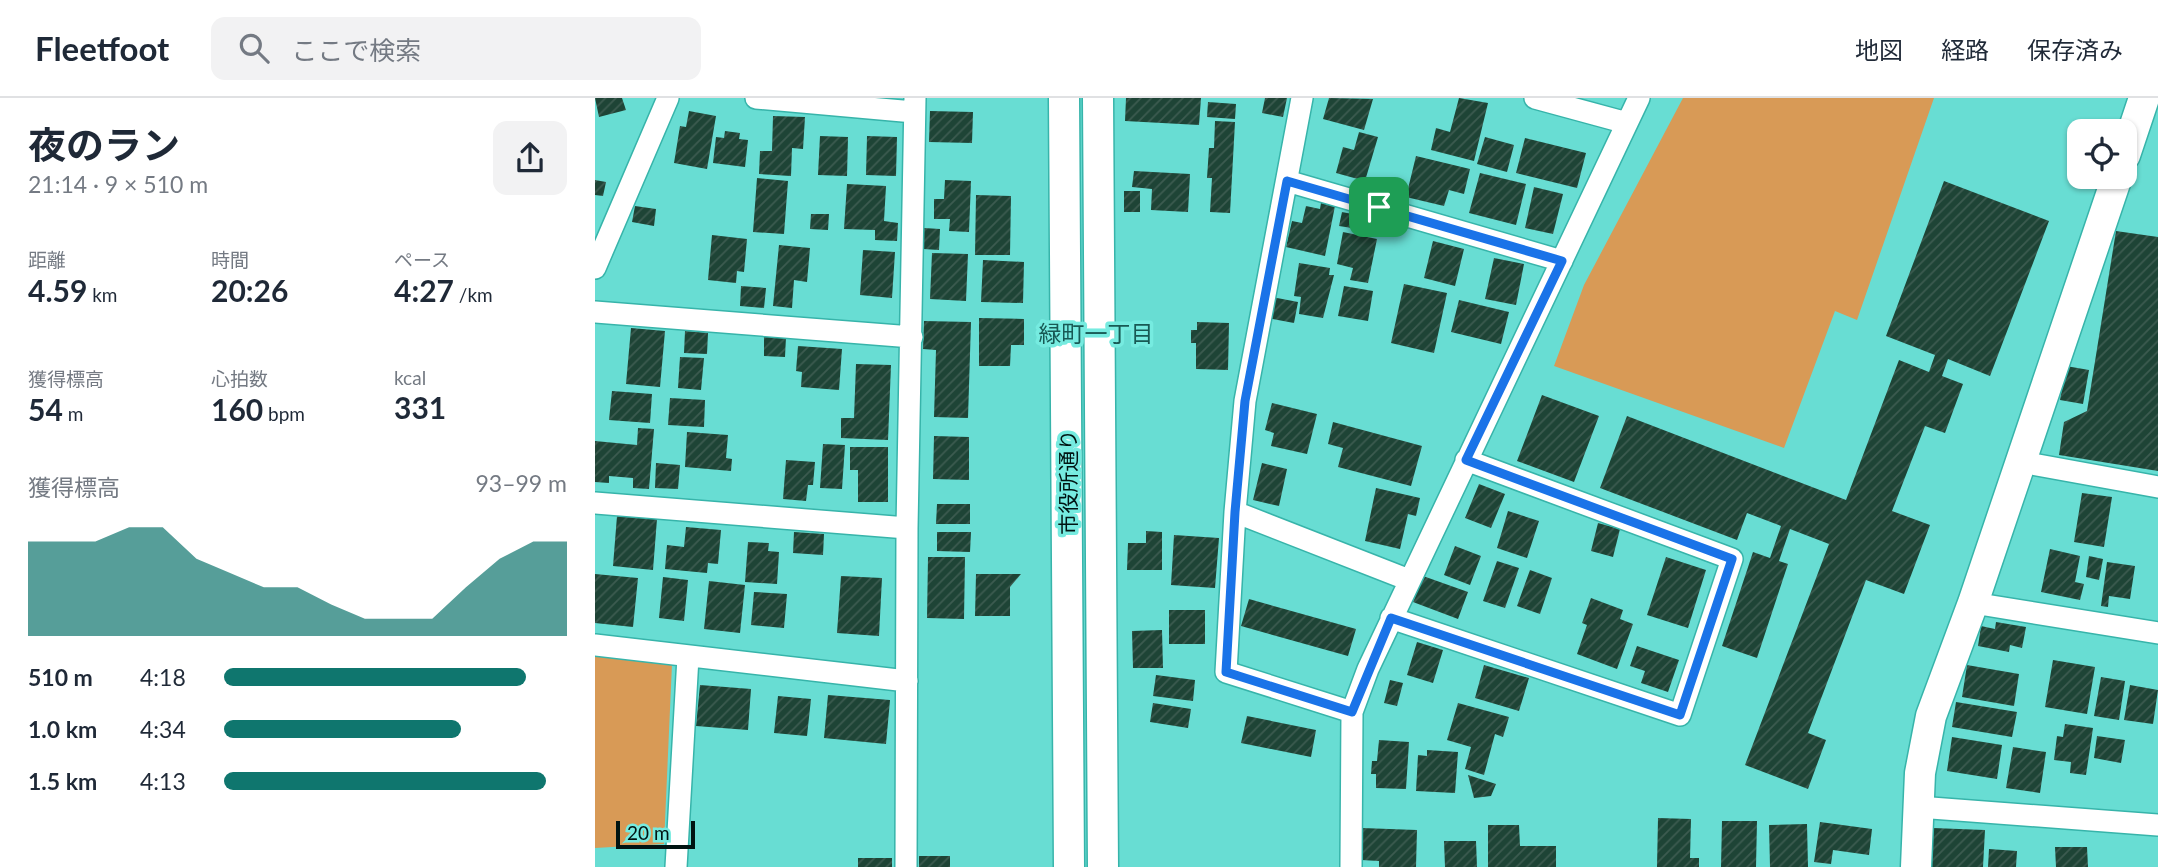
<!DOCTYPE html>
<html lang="ja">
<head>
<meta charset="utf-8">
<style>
  body { margin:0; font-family:Lato,"Noto Sans JP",sans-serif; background:#f2f2f3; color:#1f2937; height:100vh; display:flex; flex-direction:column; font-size:26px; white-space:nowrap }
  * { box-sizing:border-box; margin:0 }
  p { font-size:23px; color:#747a83 }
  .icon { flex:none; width:38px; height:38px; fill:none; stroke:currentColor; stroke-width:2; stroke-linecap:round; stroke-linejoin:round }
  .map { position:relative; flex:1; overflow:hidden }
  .sheet { display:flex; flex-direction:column; background:#fff; width:595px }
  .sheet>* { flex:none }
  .controls { position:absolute; left:1472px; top:21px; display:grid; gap:14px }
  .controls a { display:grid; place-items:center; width:70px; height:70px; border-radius:14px; background:#fff; box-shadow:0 2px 5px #0004; font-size:35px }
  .scale { position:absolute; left:21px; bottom:18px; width:79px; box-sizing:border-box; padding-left:7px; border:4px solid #001412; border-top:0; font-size:19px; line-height:24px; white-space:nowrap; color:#001412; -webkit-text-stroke:5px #76ebe0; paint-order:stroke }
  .pin { position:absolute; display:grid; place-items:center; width:60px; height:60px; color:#fff; margin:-30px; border-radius:14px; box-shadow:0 4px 10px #0006 }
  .round { display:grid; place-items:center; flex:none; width:74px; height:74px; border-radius:14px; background:#f2f2f3 }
  .overview { display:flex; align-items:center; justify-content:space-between; height:119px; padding:0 28px }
  h1 { font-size:38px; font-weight:700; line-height:52px }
  .figures { display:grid; grid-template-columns:repeat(3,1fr); gap:10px; height:119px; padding:7px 28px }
  .figures div { display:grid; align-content:center }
  .figures b { font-size:30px; font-weight:700 }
  .figures small { font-size:19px; font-weight:400 }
  .figures p { font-size:19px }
  .chart { height:196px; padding:14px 28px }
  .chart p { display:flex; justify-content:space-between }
  .chart svg { width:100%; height:126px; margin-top:7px; fill:#0f766e; opacity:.7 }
  ul { padding:0 28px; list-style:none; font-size:23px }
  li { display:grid; grid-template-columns:112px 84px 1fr; align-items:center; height:52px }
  li i { height:18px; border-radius:9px; background:#0f766e }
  header { display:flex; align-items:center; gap:42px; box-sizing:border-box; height:98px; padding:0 35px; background:#fff; border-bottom:2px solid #e0e1e3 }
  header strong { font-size:33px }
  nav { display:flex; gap:38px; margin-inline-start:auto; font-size:24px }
  .search { width:490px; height:63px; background:#f2f2f3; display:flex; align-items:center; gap:18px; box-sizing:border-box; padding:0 24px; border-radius:14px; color:#747a83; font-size:26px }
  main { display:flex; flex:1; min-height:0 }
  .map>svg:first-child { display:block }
  .green { fill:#d89a56 }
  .building { fill:url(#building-hatch) }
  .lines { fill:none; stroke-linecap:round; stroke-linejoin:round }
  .street-casing { stroke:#37b4aa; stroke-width:24 }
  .secondary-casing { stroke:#37b4aa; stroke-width:33 }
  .street { stroke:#fff; stroke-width:21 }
  .secondary { stroke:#fff; stroke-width:30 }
  .route-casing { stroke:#fff; stroke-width:14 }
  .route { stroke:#1a73e8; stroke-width:9 }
  .labels { text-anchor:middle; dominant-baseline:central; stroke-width:7; stroke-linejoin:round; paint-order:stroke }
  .street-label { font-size:21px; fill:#001412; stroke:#76ebe0 }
  .neighbourhood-label { font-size:23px; fill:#185954; stroke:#76ebe0 }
</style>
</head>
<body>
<header>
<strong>Fleetfoot</strong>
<div class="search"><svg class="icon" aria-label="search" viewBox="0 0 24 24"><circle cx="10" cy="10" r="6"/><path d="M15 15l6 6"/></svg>ここで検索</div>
<nav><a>地図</a><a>経路</a><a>保存済み</a></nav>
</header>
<main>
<section class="sheet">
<div class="overview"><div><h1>夜のラン</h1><p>21:14 · 9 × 510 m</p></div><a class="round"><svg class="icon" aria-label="share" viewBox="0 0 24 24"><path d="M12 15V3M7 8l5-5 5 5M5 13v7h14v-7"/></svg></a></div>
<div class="figures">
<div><p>距離</p><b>4.59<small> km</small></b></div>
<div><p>時間</p><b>20:26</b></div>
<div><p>ペース</p><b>4:27<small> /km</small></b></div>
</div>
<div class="figures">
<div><p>獲得標高</p><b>54<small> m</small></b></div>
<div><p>心拍数</p><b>160<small> bpm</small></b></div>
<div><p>kcal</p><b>331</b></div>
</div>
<div class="chart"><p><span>獲得標高</span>93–99 m</p>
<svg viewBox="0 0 160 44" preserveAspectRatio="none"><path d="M0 44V11L10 11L20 11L30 6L40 6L50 17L60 22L70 27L80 27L90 33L100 38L110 38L120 38L130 27L140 17L150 11L160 11V44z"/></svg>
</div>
<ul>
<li><b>510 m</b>4:18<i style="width:88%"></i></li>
<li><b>1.0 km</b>4:34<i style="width:69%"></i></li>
<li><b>1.5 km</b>4:13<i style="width:94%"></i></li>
</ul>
</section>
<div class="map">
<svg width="1563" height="769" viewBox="0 0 1563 769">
  <defs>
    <pattern id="building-hatch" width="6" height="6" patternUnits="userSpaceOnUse" patternTransform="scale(1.75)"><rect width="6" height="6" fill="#1e4436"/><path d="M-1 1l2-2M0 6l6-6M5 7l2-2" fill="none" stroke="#3c5b50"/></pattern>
  </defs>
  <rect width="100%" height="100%" fill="#68ddd3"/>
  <path class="green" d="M1088,0H1339L1262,222L1240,213L1189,350L959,268L989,187Z
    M0,558L77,566L69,746L0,750Z"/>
  <path class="building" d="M0,0H27L31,12L4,19Z
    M531,0H606L604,27L530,23Z
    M670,0H692L688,19L667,15Z
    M734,0L778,1L769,32L728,21Z
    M864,0L893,5L879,63L836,52L841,30L855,34Z
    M613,4L641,6L640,21L612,19Z
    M94,13L121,18L112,71L79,65L85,28L91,29Z
    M335,13L378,14L377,45L334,44Z
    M178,18L210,19L208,51L197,50L196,78L164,76L165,53H177Z
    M620,23L640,24L635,115L615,114L617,80H612L614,50H619Z
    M130,33L145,35L144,41L153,42L150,69L118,65L121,39L129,40Z
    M764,34L783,39L770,83L741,75L748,49L759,52Z
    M225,38L253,39L252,78L223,77Z
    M272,38L302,39L301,78L271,77Z
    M890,39L919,47L912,74L882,66Z
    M930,40L991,55L982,90L921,75Z
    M821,58L875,71L869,96L854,92L849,108L811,99Z
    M539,73L595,76L593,114L556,112L557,91L537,89Z
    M885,75L931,86L921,127L874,115Z
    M162,80L193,83L189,136L158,134Z
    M0,82L11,84L8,98L0,97Z
    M350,82L376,83L374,134L354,133L355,121H339V101H349Z
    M1349,83L1454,123L1395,278L1353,261L1347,278L1368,286L1350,335L1330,328L1297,413L1335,427L1309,496L1271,482L1213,635L1231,642L1213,691L1150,667L1234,446L1195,431L1184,463L1193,466L1162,560L1127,548L1158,454L1175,460L1186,428L1152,415L1142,442L1005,390L1032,318L1251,402L1304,262L1334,274L1340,257L1291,238Z
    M252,86L291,88L289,123L303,125L302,143L280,142V132L249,131Z
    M939,89L968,96L958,136L930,130Z
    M529,93H545V114H529Z
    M381,97L416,98L415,157H380Z
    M726,105L740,108L730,158L691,149L697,123L707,125L711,108L725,111Z
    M40,108L61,111L59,128L37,124Z
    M747,114L772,119L770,132L744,128Z
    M216,116H234L233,132L215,131Z
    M329,130L345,131L344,152L328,151Z
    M1521,133L1563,139V373L1464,357L1469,324L1492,313Z
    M748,134L782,141L773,185L755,182L758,170L742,166Z
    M117,137L152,141L149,174L142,173L141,185L113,182Z
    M838,143L869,151L860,188L829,180Z
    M184,147L215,150L212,184L199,182L197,210L178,208Z
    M268,152L300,154L297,200L265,197Z
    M337,155L373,156L371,203L335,201Z
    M899,160L929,166L921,207L890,201Z
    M388,162L429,164L428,205L386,204Z
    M704,165L735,170L734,177H739L728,220L704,216L706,199L699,198Z
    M809,186L852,195L839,255L796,245Z
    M146,188L171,190L169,210L145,208Z
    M749,188L778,193L773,223L743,218Z
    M677,199L703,204L699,225L672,220Z
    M864,202L914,214L906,246L856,234Z
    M384,220L429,221V247H416L415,268H384Z
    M329,223L376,224L373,320L339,319L341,252L328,251Z
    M602,224L634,225L633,272L601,271V245H596V232H602Z
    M36,230L70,233L65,289L31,286Z
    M90,233L113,235L112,256L89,255Z
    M169,238L191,239L190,259L169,258Z
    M203,248L247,251L244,292L206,289L207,274L201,273Z
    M85,259L109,260L106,292L83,290Z
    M261,266L296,267L293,342L246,340V320H259Z
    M1471,268L1494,272L1488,306L1465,302Z
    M17,293L57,296L55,325L14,322Z
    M947,297L1004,318L979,384L922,363Z
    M75,300L110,302L109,329L73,327Z
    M677,305L722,316L712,356L676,348L679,335L670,332Z
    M738,324L827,348L816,388L743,369L748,350L733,346Z
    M43,330L59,331L54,391L38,390V380L14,378V385L0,384V343L42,347Z
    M92,334L133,337L131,360L137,361L136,373L90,369Z
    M339,338L374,339V382L338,381Z
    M228,346L250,347L247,391L225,390Z
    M255,349H293V404H263V372H255Z
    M191,362L220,364L218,387H213L211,403L188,401Z
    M61,365L85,367L83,391L60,390Z
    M667,365L692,371L684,408L658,402Z
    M884,386L910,396L896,430L870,420Z
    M781,390L825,400L821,418L813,416L805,451L770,443Z
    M1487,395L1517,399L1509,449L1479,444Z
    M342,406H375V426H341Z
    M913,413L944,423L932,460L902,450Z
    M22,418L62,421L58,472L18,468Z
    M1003,425L1025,431L1018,459L996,453Z
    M91,429L126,432L123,466L113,465L112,475L70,471L72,447L89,449Z
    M551,433L567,434V472H532L533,445H551Z
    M199,434L229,436L228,457L198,455Z
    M342,434H376L375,454L342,453Z
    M579,437L624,440L620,490L576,487Z
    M153,444L174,445L173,453L184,454L182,486L150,484Z
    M860,448L886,458L875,487L849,477Z
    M1455,451L1485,458L1480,484L1489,486L1485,502L1446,494Z
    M1494,458L1508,461L1504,482L1491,479Z
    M333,459H370L369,521L332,520Z
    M1071,459L1111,472L1093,530L1052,517Z
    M902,463L924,470L910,510L888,503Z
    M1512,464L1540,468L1535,501L1514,498L1513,509L1506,508Z
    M935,472L957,480L945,516L922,508Z
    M0,476L43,480L38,529L0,525Z
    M381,476H426L415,489V518H380Z
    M246,478L287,480L284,538L242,535Z
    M828,478L873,494L863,521L818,504Z
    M68,479L93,482L89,523L64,520Z
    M114,483L150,487L145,535L109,531Z
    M159,494L192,496L189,530L156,527Z
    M996,500L1028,512L1025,521L1038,526L1022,571L982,556L992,527L987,525Z
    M654,501L761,531L753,558L646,528Z
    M574,512H610V546H574Z
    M1401,524L1431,529L1427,550L1415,547L1414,554L1383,548L1386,528L1400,531Z
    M567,532L568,570H538L537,533Z
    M822,544L848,552L838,585L812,577Z
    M1042,548L1084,562L1073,594L1046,585L1050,573L1035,568Z
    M1458,562L1500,569L1492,616L1450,609Z
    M889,567L934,580L924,613L880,600Z
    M1372,567L1424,576L1419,608L1367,599Z
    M561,577L600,582L598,603L558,598Z
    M1506,579L1530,583L1524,622L1499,618Z
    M795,582L808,585L802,608L789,605Z
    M105,587L156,591L153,632L101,628Z
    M1535,587L1563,592L1558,626L1529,622Z
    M233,597L295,602L291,646L229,640Z
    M183,598L216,601L212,638L179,635Z
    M1361,604L1422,614L1417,639L1357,629Z
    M558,605L596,611L593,630L555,624Z
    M863,605L914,619L908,639L900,636L889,677L870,671L876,649L852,642Z
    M652,618L721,632L716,659L646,645Z
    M1470,626L1498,630L1491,677L1475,675L1476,664L1459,662L1462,638L1468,639Z
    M1502,638L1530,642L1526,665L1499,660Z
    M1357,639L1407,647L1402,681L1352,673Z
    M784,642L814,644L811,691L781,690V676H776L777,663H782Z
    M1418,649L1451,654L1445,695L1411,690Z
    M832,652L863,654L860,695L821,693L823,657L832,658Z
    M873,677L901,686L896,698L879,700Z
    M1063,720L1096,721L1095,760H1104V769H1062Z
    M1127,723H1162L1161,769H1126Z
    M1225,724L1277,731L1274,757L1238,752L1236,766L1219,764Z
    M1212,726L1213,769H1175L1174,727Z
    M893,727H924L925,748H961V769H893Z
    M767,730L822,732L821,769H784V763L766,762Z
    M1338,730L1390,732L1388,769H1336Z
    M849,743H881L882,769H850Z
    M1460,749H1492L1493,769H1461Z
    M1394,751L1422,753L1421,769H1393Z
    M324,758H355V769H324Z
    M263,760H297V769H263Z"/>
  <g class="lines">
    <g class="street-casing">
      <path id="street" d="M161,0L319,14
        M707,0L650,303L640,414L631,574L757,614
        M940,0L1032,25
        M692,83L967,163
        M0,170L73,0
        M0,214L317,239
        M1426,364L1563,389
        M0,405L312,430
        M640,414L814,482
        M1378,505L1563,535
        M796,520L1085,617L1137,461L871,362
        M0,547L312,583
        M1323,709L1563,727
        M81,769L93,559
        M311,769L312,430L320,0
        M756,769L757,614L773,571L1044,0"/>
    </g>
    <g class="secondary-casing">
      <path id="secondary" d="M469,0L474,769
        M503,0L508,769
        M1530,57L1549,0
        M1321,769L1325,675L1336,618L1378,505L1522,79"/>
    </g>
    <use href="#street" class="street"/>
    <use href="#secondary" class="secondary"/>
  </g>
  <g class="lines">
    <g class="route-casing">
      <path id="route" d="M692,83L967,163L871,362L1137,461L1085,617L796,520L757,614L631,574L640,414L650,303Z"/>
    </g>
    <use href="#route" class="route"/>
  </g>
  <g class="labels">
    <g class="street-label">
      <text transform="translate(472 384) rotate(-90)">市役所通り</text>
    </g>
    <g class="neighbourhood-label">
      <text x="501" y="235">緑町一丁目</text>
    </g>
  </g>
</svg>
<div class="controls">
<a><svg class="icon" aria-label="locate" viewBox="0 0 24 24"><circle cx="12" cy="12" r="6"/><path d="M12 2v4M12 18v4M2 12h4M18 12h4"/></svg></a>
</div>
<div class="scale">20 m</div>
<div class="pin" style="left:784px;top:109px;background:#1e9e55"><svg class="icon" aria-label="arrive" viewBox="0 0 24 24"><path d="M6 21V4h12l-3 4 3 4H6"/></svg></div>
</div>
</main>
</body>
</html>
